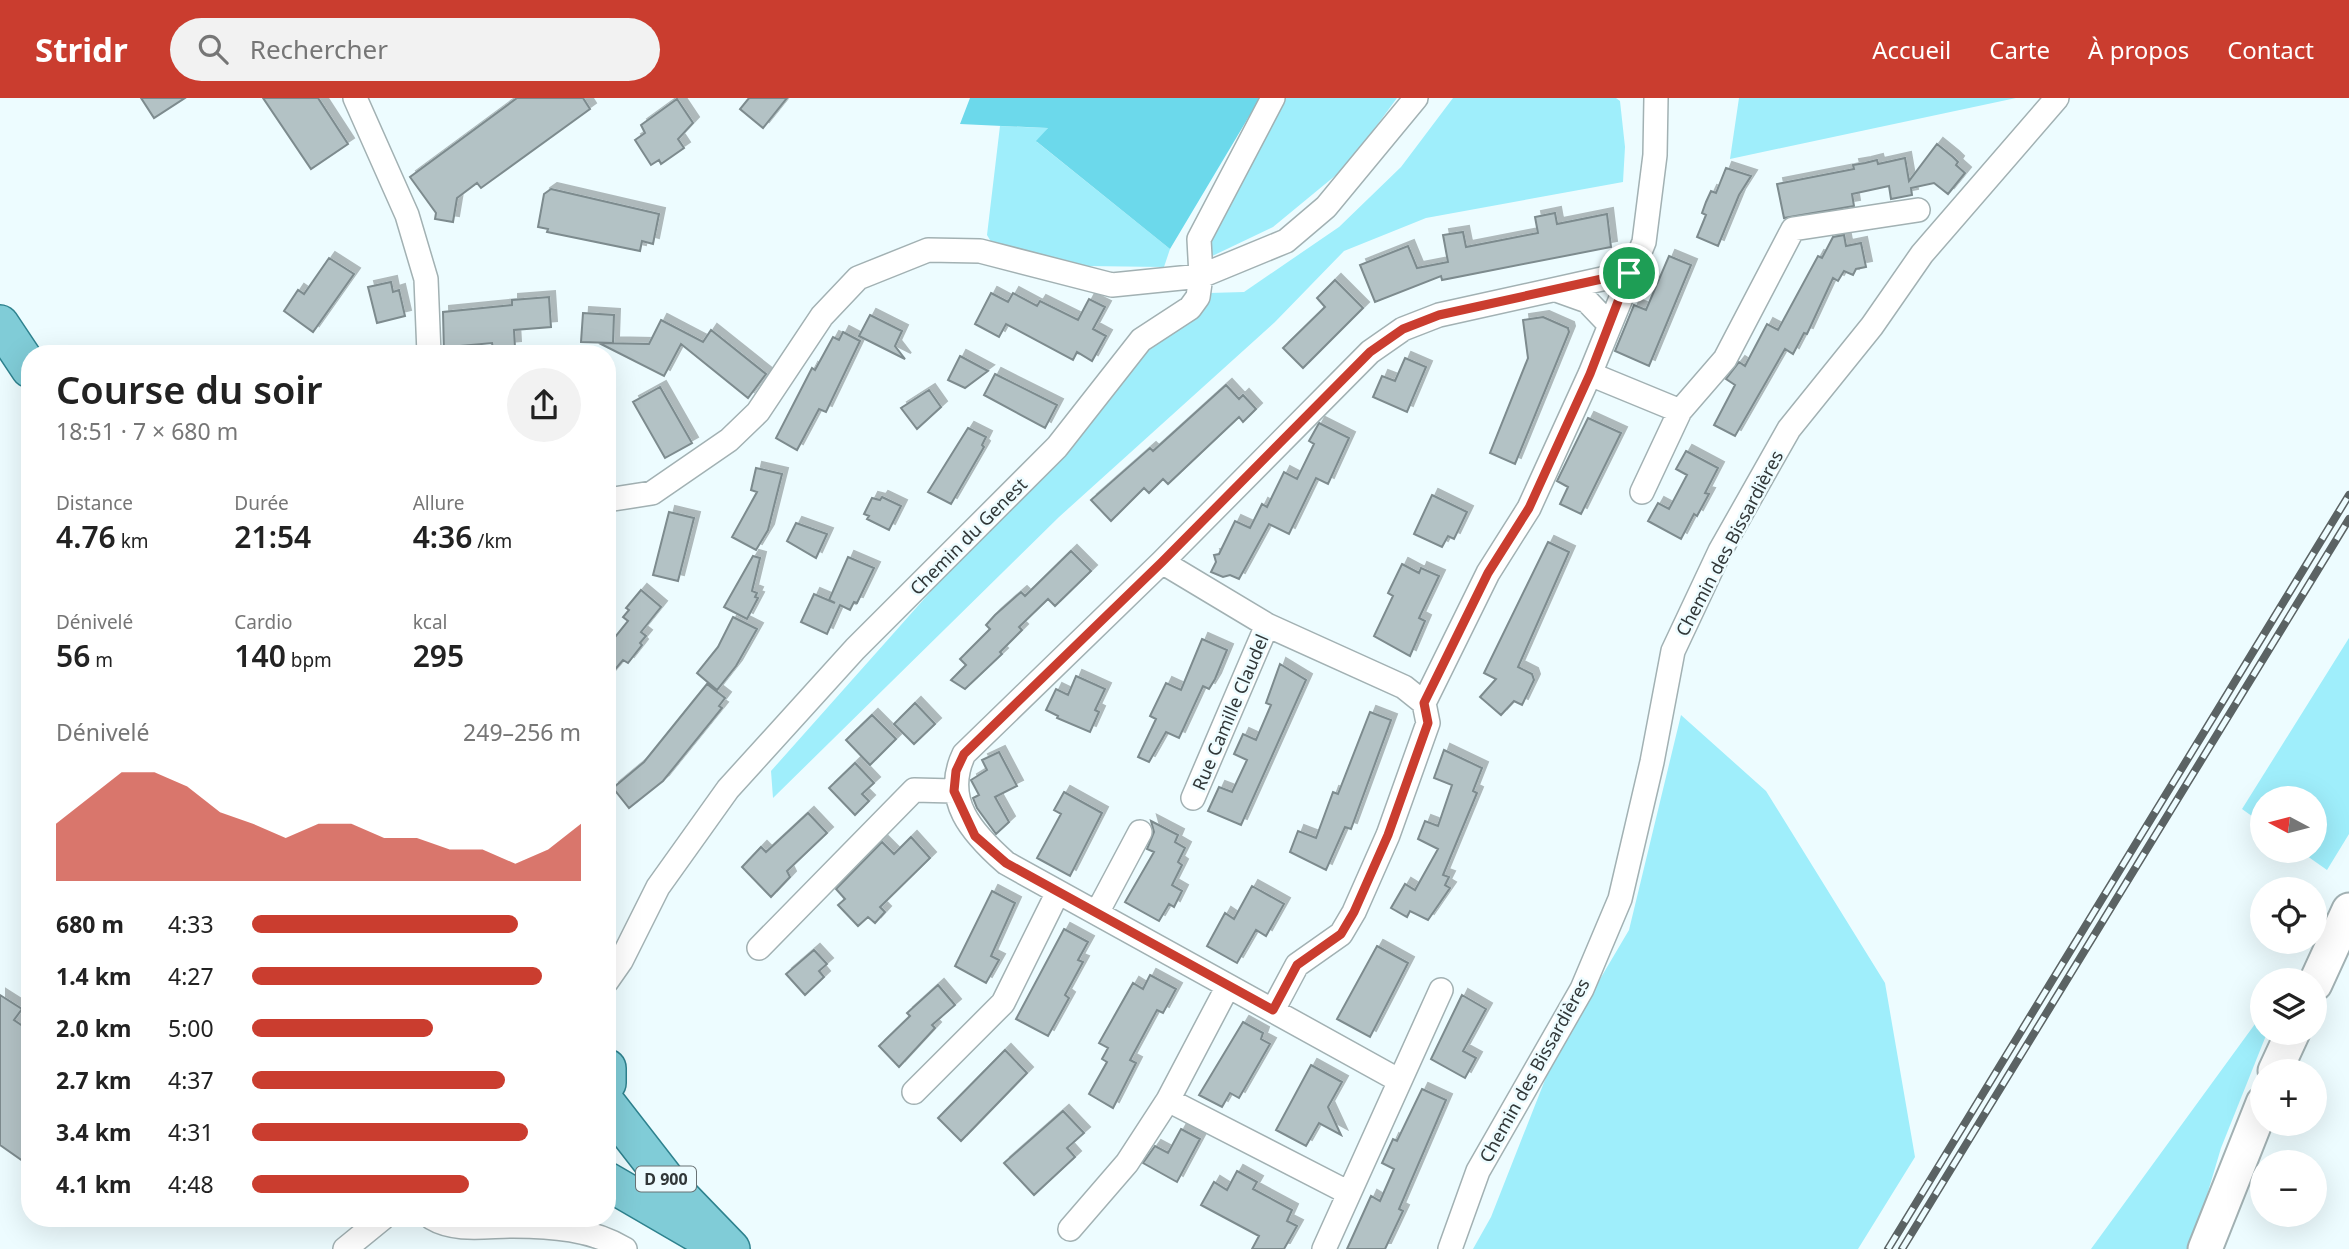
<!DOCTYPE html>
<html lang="fr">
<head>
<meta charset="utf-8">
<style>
  body { margin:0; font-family:"Noto Sans",sans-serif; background:#f2f2f2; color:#222; height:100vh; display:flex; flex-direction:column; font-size:26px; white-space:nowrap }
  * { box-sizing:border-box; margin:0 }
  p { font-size:23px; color:#767676 }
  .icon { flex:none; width:38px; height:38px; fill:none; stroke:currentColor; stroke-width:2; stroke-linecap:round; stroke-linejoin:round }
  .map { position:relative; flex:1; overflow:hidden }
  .details { position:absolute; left:21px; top:247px; width:595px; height:882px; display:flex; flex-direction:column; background:#fff; border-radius:28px; box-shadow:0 7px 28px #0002 }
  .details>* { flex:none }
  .needle { width:46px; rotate:277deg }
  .buttons { position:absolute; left:2250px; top:688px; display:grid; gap:14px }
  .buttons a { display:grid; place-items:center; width:77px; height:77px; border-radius:50%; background:#fff; box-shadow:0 7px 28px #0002; font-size:35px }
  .pin { position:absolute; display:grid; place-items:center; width:60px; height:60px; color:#fff; margin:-30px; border:4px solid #fff; border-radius:50%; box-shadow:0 2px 7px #0007 }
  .round { display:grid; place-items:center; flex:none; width:74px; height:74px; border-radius:37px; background:#f2f2f2 }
  .headline { display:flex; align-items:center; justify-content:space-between; height:119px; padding:0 35px }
  h1 { font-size:38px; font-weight:600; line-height:52px }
  .stats { display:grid; grid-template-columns:repeat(3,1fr); gap:10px; height:119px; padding:7px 35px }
  .stats div { display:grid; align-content:center }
  .stats b { font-size:30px; font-weight:600 }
  .stats small { font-size:19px; font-weight:400 }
  .stats p { font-size:19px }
  .chart { height:196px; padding:14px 35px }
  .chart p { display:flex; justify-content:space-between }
  .chart svg { width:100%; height:126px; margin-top:7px; fill:#ca3d2f; opacity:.7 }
  ul { padding:0 35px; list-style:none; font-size:23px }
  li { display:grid; grid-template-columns:112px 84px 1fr; align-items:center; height:52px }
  li i { height:18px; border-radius:9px; background:#ca3d2f }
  header { display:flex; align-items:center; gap:42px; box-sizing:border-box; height:98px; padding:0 35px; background:#ca3d2f; color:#fff }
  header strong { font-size:33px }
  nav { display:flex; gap:38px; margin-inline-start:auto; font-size:24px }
  .search { width:490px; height:63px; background:#f2f2f2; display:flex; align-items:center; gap:18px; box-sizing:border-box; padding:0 24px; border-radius:38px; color:#767676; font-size:26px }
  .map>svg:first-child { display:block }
  .green { fill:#9feefb }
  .forest { fill:#6cd9eb }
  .building { fill:#b3c2c5; stroke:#7d8b8e; stroke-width:2; filter:url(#shadow) }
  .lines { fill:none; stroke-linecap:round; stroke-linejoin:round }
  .street-casing { stroke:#a2b1b3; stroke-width:26 }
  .secondary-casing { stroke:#a2b1b3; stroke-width:37 }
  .primary-casing { stroke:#2e828e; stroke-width:40 }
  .street { stroke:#fff; stroke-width:23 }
  .secondary { stroke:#fff; stroke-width:33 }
  .primary { stroke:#80ccd7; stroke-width:37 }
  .rail-casing { stroke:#5b6364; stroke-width:8 }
  .rail { stroke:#edfcff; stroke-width:5; stroke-dasharray:16; stroke-linecap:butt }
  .route-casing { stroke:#fff; stroke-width:14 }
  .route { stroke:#ca3d2f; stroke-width:9 }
  .labels { text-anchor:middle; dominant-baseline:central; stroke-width:5; stroke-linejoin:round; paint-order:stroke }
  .shield { fill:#edfcff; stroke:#697274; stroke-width:2 }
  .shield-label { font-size:16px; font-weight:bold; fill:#313738 }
  .street-label { font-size:18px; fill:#313738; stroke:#edfcff }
</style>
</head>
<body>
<header>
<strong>Stridr</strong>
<div class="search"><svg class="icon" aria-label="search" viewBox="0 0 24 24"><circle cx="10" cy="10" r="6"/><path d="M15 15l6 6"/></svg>Rechercher</div>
<nav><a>Accueil</a><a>Carte</a><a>À propos</a><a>Contact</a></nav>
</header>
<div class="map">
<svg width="2349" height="1151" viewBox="0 0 2349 1151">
  <defs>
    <filter id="shadow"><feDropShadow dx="6" dy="-6" stdDeviation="0" flood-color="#0004"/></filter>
  </defs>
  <rect width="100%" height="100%" fill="#edfcff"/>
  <path class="green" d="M1283,0H1397L1347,68L1273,129L1206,161L1204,145Z
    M1453,0H1616L1620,3L1625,49L1623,84L1426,120L1344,153L1275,224L1059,419L773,700L771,673L1143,255L1209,195L1244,194L1339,129L1401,69Z
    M1739,0H2016L1730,61Z
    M1000,28L1048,30L1037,44L1170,151L1164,169L1086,168L994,149L987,137Z
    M2349,540V736L2327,772L2300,753L2315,752V700H2263V726L2242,711Z
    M1681,617L1766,693L1885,885L1915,1059L1858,1151H1473L1491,1119L1554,959L1629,832Z
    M2263,915V934L2267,935L2221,1050L2191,1151H2091Z"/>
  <path class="forest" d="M970,0H1260L1170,151L1036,43L1048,30L960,26Z"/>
  <path class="building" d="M141,0H185L154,20Z
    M263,0H318L348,46L311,71Z
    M517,0H583L590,11L481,90L477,85L457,100L453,124L435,121L436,115L410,79Z
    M749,0H787L763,30L740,11Z
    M677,1L693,25L678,41L684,50L661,66L659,62L651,67L635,42L645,35L641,27Z
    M1937,46L1953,59L1958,64L1956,67L1965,75L1948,96L1934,85L1911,90L1912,97L1891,101L1889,88L1852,96L1854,108L1784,120L1777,86L1854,71L1853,67L1865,65L1877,62L1878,66L1905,60L1909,83Z
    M1726,70L1751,78L1739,97L1718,148L1697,139L1706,117L1702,115L1706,104L1711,93L1716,95Z
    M551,91L659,116L653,146L642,143L640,153L547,134L548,131L538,129L544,96Z
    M1555,115L1557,126L1607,116L1611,149L1442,182L1441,178L1375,204L1360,167L1408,148L1417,170L1448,164L1443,137L1463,134L1466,149L1538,135L1535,119Z
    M1844,137L1846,148L1861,145L1866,169L1856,171L1853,177L1844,173L1838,183L1833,180L1807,236L1804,235L1793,256L1785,251L1735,338L1714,327L1735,287L1726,281L1739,264L1745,268L1767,226L1778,232L1818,158L1822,160L1833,139Z
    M1669,158L1691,167L1649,268L1615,253L1634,207L1646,212Z
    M329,160L354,176L313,234L284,213L298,192L304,196Z
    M1335,182L1363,210L1303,270L1283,250L1325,209L1317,200Z
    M391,184L393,194L399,192L405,218L377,225L368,189Z
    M991,195L1008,204L1013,195L1037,208L1040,203L1078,222L1089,201L1105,209L1093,231L1106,238L1092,263L1077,254L1073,262L1006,226L999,239L975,226Z
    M549,199L551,229L514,232L515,249L493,251L492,245L461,248V256H444L443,214L512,207V202Z
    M583,215L614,217L613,245L581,244Z
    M870,217L902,233L895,248L905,261L859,238Z
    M1543,219L1568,230L1569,234L1515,366L1490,355L1528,260L1523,222Z
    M661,222L703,244L711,232L766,276L748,300L681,246L664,278L599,245L649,246Z
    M843,234L860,243L826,314L819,311L797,352L776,340L812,270L815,272L833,239L839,242Z
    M960,258L988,273L965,290L948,282Z
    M1405,260L1426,269L1407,314L1373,299L1382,278L1395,283Z
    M995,276L1057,307L1045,330L984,297Z
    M1226,287L1239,301L1243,297L1256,311L1243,324L1239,319L1168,386L1163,381L1149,395L1144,390L1111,423L1091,402L1150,350L1153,353Z
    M660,289L692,345L665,360L633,304Z
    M929,292L941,309L917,331L901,310Z
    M1588,320L1621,335L1581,416L1560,406L1568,389L1557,383Z
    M1319,325L1349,340L1328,386L1316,380L1289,436L1269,426L1239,481L1230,477L1223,479L1211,474L1216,464L1214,457L1219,456L1235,423L1250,430L1262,406L1267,409L1284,374L1297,381L1314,346L1309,343Z
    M968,330L986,339L982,347L984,349L951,406L928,394Z
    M1686,353L1718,370L1705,395L1709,396L1697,418L1694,416L1681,441L1648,423L1658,405L1669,411L1687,377L1676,371Z
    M756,370L782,376L768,432L756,452L732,439L757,394L751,392Z
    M1432,397L1467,414L1454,441L1448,438L1442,449L1414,436Z
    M882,399L901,408L889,432L867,421L869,418L864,416L872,400L880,402Z
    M669,414L694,420L678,483L653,477Z
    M796,425L827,436L816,460L787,443Z
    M1548,444L1569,454L1518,569L1532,576L1534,582L1522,607L1514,603L1501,617L1480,599L1496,581L1484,575Z
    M1071,453L1091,473L1055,508L1048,501L1019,529L1022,532L1000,554L1002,556L965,591L951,582L966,567L960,561L990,531L986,527L995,517L1021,494L1025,498Z
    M753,458L760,460L752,493L757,495L755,499L758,500L747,521L724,509Z
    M848,459L874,470L857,505L854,504L850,512L840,507L827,536L801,524L814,496L835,505L829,502Z
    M1402,466L1419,475L1421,470L1439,478L1419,520L1425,523L1410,558L1374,538L1393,498L1388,495Z
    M641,492L661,509L641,534L646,538L640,545L642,547L628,565L623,562L607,581V549L628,523L623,519L629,512L626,510Z
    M733,519L757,531L736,568L717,592L697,575L718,549Z
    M1202,541L1227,552L1215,581L1209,591L1203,588L1179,640L1166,634L1149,664L1138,659L1156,621L1150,618L1166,585L1181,592Z
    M1280,566L1306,582L1241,727L1208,713L1219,689L1232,694L1247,662L1234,656L1243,636L1256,642L1271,607L1266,605Z
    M1076,578L1105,591L1095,612L1099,614L1090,634L1057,620L1058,618L1046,612L1056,591L1068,597Z
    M707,586L725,600L719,608L722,610L663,683L629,710L613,690L644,664Z
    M915,605L935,626L914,646L894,626Z
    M1370,614L1391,622L1351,731L1345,729L1326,772L1290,754L1298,733L1316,740L1333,694L1338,696Z
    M872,617L896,641L870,667L846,642Z
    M1444,652L1482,670L1473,693L1477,695L1443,777L1449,779L1445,787L1450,790L1428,822L1410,813L1407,819L1391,810L1405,786L1415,792L1438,751L1418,741L1425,723L1438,728L1452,687L1434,680Z
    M999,654L1017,688L995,699L1009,724L996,736L977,710L973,700L979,697L971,682L987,672L982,662Z
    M855,665L874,685L862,696L869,703L855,717L829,690Z
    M1064,694L1102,715L1070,778L1037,760L1061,716L1054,712Z
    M808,715L827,735L787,773L790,779L771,799L742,769L761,749L766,754Z
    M1151,723L1178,737L1175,744L1185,750L1178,764L1182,767L1172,787L1182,793L1174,809L1169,806L1159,823L1125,804L1154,754L1147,751L1154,734Z
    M911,739L930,760L880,809L885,814L875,825L868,819L858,828L838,807L845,801L836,791L882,744L894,756Z
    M1252,788L1284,806L1266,838L1256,832L1237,865L1207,848L1225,815L1234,821Z
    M992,793L1015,805L991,858L999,862L986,885L955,868Z
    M1064,831L1088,844L1078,862L1083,864L1065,897L1069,900L1048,938L1016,921Z
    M1377,848L1408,865L1370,939L1337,921Z
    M814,852L827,866L819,873L824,879L805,897L786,876Z
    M1150,877L1176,891L1163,915L1157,912L1130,962L1136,965L1113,1010L1089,996L1107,964L1102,961L1108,950L1099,945L1133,885L1143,891Z
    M938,887L955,907L932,927L935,930L899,969L879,948L910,918L907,915Z
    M0,897L22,911L14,922L30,933V1068L0,1047Z
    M1462,897L1486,911L1463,953L1476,960L1465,980L1431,961Z
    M1243,924L1263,935L1261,941L1270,946L1239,1000L1230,995L1222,1009L1199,997Z
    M1005,952L1027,975L961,1043L938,1020Z
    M1311,967L1342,984L1328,1009L1341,1037L1319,1025L1306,1048L1276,1032Z
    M1422,991L1446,1002L1399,1111L1403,1113L1385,1151H1347L1371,1098L1380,1103L1394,1071L1382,1065L1393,1041L1397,1043Z
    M1063,1013L1084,1035L1067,1050L1075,1059L1034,1097L1004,1065Z
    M1181,1031L1200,1041L1177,1084L1143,1065L1155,1048L1168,1055Z
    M1237,1073L1257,1084L1253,1091L1292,1112L1287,1123L1297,1128L1284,1151H1252L1259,1138L1201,1107L1214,1084L1227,1092Z"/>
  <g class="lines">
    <g class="street-casing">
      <path id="street" d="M355,0L407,117L426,181L429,256
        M1559,193L1587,203L1609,226
        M1590,276L1680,313
        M1642,394L1680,313L1725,261L1793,131L1918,112
        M607,402L652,395L729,342L758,314L822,218L858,180L928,152L980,153L1112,187L1201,178L1286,143L1326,109L1416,0
        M1162,464L1267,527L1404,589L1424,605
        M1193,700L1267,527
        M1098,813L1140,734
        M759,850L914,692L954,693
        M607,883L621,863L658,789L728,691L855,551L1057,349L1141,242L1190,210L1198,199L1201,178L1199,141L1273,0
        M1273,912L1297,867L1341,836L1354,814L1388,737L1428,625L1424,605L1488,475L1529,410L1590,276L1644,144L1655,57L1656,0
        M1400,983L1006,765C972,735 942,702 964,656L1162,464L1370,254L1403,231L1439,217L1629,175
        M914,994L1003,905L1057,796
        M1168,1002L1349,1095
        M432,1120C455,1134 487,1128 513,1128C551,1128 592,1131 625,1151
        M1070,1131L1127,1065L1168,1002L1228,888
        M345,1151L383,1120
        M1324,1151L1441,892
        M1450,1151L1478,1073L1582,891L1620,801L1652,664L1673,553L1720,453L1789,331L1872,228L1922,156L2057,0"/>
    </g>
    <g class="secondary-casing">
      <path id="secondary" d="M2315,886L2349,812
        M2275,973L2293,934
        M2205,1151L2263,1005"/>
    </g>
    <g class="primary-casing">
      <path id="primary" d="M0,226L30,271
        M607,970V985
        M607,1006L673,1091L731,1151
        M607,1083L700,1137"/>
    </g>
    <use href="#street" class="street"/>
    <use href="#secondary" class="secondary"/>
    <use href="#primary" class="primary"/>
    <g class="rail-casing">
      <path id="rail" d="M1888,1151L2349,397
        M1902,1151L2349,421"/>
    </g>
    <use href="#rail" class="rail"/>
  </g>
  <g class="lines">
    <g class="route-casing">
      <path id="route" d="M1629,175L1590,276L1529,410L1488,475L1424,605L1428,625L1388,737L1354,814L1341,836L1297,867L1273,912L1006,765L975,738L954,693L956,673L964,656L1162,464L1370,254L1403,231L1439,217Z"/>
    </g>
    <use href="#route" class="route"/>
  </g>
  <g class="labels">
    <rect class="shield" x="636" y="1068.5" width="60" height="25" rx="5"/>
    <g class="shield-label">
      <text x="666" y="1081">D 900</text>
    </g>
    <g class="street-label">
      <text transform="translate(968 438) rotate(-45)">Chemin du Genest</text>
      <text transform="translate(1729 445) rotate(-62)">Chemin des Bissardières</text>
      <text transform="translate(1230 614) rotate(-67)">Rue Camille Claudel</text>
      <text transform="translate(1534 972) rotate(-61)">Chemin des Bissardières</text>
    </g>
  </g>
</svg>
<div class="buttons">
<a><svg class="needle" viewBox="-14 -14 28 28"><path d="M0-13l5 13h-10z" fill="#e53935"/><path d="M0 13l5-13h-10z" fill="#767676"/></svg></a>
<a><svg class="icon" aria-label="locate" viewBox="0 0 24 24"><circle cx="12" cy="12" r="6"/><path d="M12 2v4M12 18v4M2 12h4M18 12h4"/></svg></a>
<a><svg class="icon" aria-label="layers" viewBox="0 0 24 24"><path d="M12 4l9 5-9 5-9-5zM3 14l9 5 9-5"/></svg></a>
<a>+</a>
<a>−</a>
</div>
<div class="pin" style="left:1629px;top:175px;background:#1e9e55"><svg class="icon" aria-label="arrive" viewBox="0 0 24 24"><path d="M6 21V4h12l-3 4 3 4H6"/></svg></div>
<section class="details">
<div class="headline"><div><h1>Course du soir</h1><p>18:51 · 7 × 680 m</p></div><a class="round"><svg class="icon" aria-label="share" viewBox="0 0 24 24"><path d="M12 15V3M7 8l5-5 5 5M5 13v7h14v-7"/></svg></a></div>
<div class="stats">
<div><p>Distance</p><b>4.76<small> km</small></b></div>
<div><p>Durée</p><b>21:54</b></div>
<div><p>Allure</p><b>4:36<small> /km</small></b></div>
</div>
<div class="stats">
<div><p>Dénivelé</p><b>56<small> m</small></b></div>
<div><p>Cardio</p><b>140<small> bpm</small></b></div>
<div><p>kcal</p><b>295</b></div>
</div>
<div class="chart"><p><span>Dénivelé</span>249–256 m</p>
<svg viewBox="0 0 160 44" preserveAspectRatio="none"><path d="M0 44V24L10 15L20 6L30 6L40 11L50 20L60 24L70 29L80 24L90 24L100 29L110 29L120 33L130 33L140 38L150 33L160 24V44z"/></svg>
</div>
<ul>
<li><b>680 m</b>4:33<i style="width:81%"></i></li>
<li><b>1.4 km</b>4:27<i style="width:88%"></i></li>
<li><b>2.0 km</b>5:00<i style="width:55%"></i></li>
<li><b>2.7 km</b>4:37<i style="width:77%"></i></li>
<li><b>3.4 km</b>4:31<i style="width:84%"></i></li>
<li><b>4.1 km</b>4:48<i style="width:66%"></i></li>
</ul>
</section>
</div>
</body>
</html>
